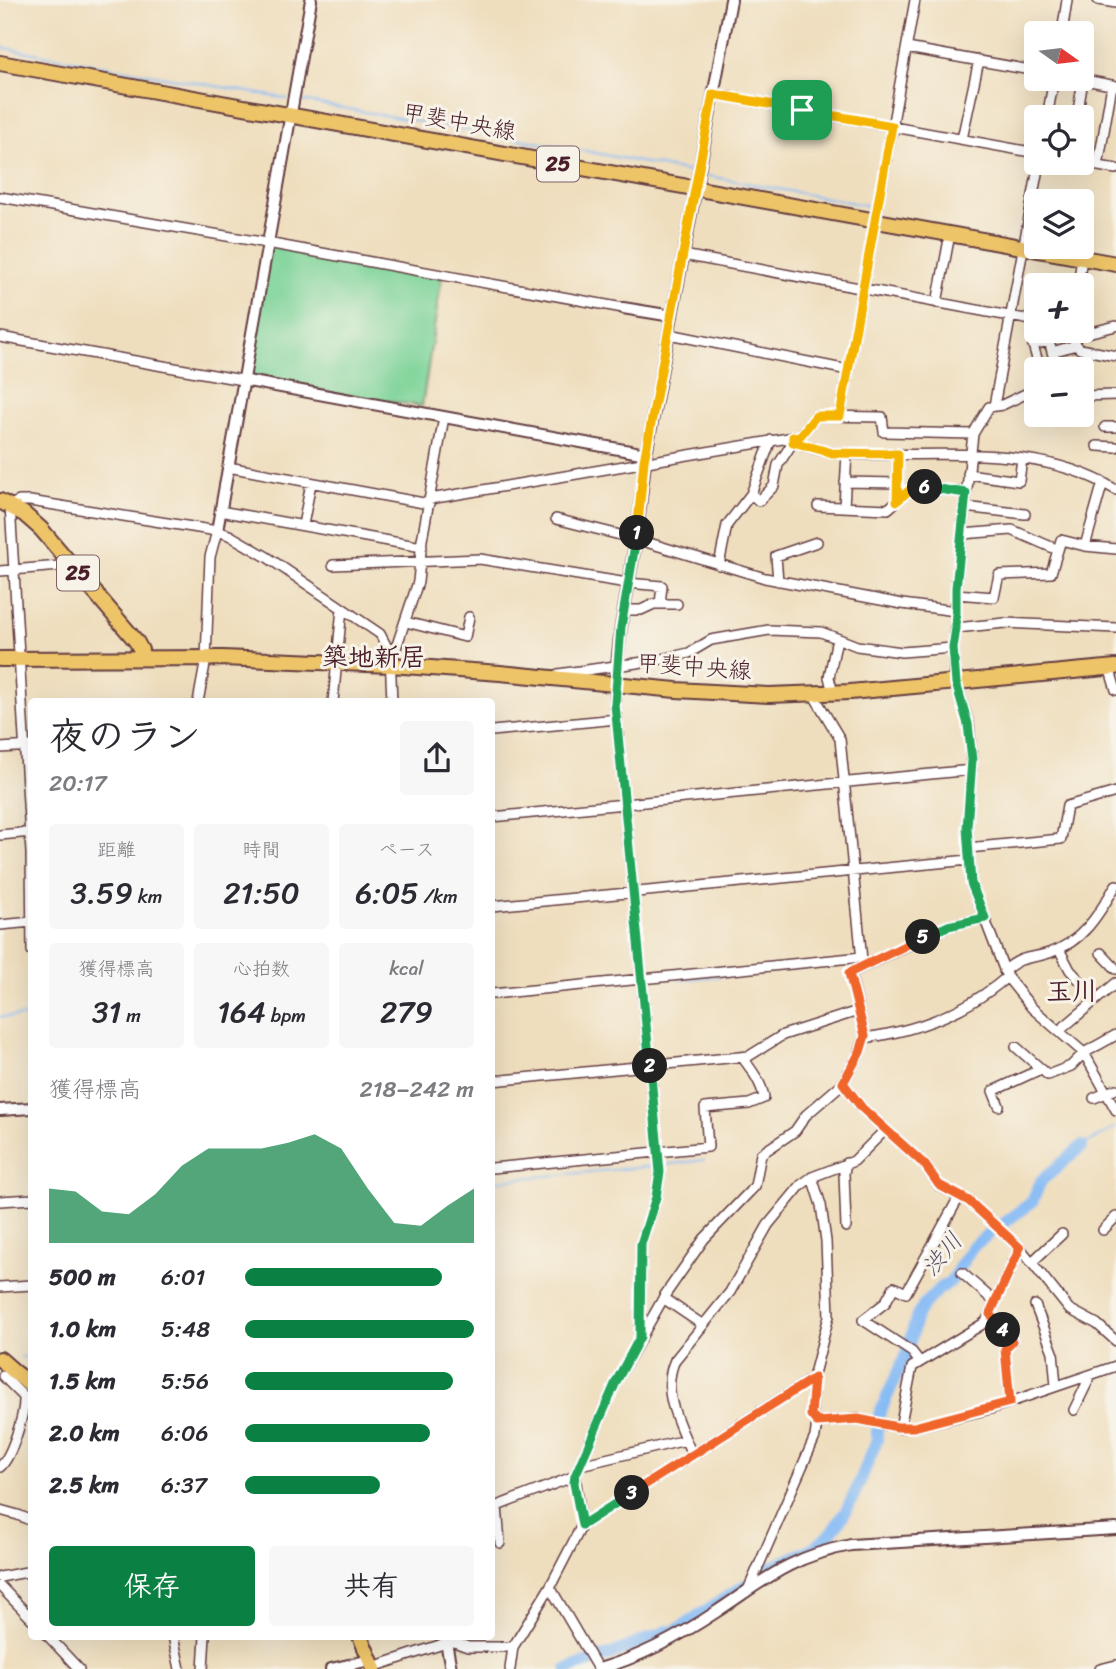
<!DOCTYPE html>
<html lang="ja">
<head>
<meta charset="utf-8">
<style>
  body { margin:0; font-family:Sriracha,"Klee One",sans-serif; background:#f7f7f7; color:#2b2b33; height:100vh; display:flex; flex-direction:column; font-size:26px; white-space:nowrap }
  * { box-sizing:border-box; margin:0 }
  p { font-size:23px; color:#7c7c81 }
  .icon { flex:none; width:38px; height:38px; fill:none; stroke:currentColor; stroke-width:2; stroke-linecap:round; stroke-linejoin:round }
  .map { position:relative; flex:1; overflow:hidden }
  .sheet { position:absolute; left:28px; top:698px; width:467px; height:942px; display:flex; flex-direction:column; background:#fff; border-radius:7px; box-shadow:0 7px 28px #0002 }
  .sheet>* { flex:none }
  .needle { width:46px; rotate:104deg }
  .controls { position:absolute; left:1024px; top:21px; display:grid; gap:14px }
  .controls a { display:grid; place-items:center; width:70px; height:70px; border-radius:7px; background:#fff; box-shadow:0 7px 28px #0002; font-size:35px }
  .pin { position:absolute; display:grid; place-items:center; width:60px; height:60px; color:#fff; margin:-30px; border-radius:14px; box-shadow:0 4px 10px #0006 }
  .km { position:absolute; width:35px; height:35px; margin:-18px; border-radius:50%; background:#222; color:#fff; font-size:19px; line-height:35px; text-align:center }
  .round { display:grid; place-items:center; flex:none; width:74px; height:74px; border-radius:7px; background:#f7f7f7 }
  .head { display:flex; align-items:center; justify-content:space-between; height:119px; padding:0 21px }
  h1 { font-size:38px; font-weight:600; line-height:52px }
  .figures { display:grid; grid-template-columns:repeat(3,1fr); gap:10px; height:119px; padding:7px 21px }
  .figures div { display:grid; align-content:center; border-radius:7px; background:#f7f7f7; text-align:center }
  .figures b { font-size:30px; font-weight:600 }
  .figures small { font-size:19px; font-weight:400 }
  .figures p { font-size:19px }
  .chart { height:196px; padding:14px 21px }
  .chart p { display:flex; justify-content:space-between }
  .chart svg { width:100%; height:126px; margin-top:7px; fill:#0b8043; opacity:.7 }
  .primary-button { display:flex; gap:14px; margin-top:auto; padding:14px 21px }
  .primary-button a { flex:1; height:80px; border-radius:7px; background:#0b8043; color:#fff; font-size:28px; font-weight:600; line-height:80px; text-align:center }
  .primary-button a+a { background:#f7f7f7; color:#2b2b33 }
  ul { padding:0 21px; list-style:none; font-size:23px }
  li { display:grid; grid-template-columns:112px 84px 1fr; align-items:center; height:52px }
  li i { height:18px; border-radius:9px; background:#0b8043 }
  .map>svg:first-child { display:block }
  .green { fill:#7cd397; stroke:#637961; stroke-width:2 }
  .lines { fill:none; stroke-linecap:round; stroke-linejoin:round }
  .stream { stroke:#86bbf5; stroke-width:2 }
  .river { stroke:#86bbf5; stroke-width:12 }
  .minor-casing { stroke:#633c41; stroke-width:12 }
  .tertiary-casing { stroke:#633c41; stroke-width:14 }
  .primary-casing { stroke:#633c41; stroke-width:18 }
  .minor { stroke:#fff; stroke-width:9 }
  .tertiary { stroke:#fff; stroke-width:10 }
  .primary { stroke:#eec469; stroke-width:14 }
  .split-1-casing { stroke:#fff; stroke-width:14 }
  .split-2-casing { stroke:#fff; stroke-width:14 }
  .split-3-casing { stroke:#fff; stroke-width:14 }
  .split-4-casing { stroke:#fff; stroke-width:14 }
  .split-5-casing { stroke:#fff; stroke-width:14 }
  .split-6-casing { stroke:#fff; stroke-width:14 }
  .split-7-casing { stroke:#fff; stroke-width:14 }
  .split-1 { stroke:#f5b400; stroke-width:9 }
  .split-2 { stroke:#22a559; stroke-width:9 }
  .split-3 { stroke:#22a559; stroke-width:9 }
  .split-4 { stroke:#f0652b; stroke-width:9 }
  .split-5 { stroke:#f0652b; stroke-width:9 }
  .split-6 { stroke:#22a559; stroke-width:9 }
  .split-7 { stroke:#f5b400; stroke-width:9 }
  .labels { text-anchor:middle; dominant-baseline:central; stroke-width:6; stroke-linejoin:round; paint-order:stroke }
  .shield { fill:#f7f3e8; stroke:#7e5f64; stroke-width:2 }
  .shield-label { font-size:21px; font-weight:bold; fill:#4a1f2b }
  .street-label { font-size:23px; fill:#4a1f2b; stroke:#f7f3e8 }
  .water-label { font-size:24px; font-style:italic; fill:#5c4e68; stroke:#f7f3e8 }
  .quarter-label { font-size:26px; font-weight:bold; fill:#4a1f2b; stroke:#f7f3e8 }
</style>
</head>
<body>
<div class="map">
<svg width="1116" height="1669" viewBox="0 0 1116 1669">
  <rect width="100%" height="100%" fill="#f7f3e8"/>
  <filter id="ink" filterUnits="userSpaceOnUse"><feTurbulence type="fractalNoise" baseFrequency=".0143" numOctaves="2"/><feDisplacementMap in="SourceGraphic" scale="14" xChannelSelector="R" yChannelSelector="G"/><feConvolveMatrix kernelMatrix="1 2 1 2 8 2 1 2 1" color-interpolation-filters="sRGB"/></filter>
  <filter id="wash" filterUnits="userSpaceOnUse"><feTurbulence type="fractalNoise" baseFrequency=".00686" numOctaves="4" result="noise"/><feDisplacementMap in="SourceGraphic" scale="28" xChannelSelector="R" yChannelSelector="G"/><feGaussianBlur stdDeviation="1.57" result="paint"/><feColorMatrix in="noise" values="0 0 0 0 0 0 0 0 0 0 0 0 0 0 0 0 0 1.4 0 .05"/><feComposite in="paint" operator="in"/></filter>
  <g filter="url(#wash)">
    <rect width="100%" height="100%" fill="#efdebe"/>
    <path class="green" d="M267,243L442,276L422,406L242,380Z"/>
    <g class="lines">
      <path class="stream" d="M0,47L288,99
        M297,100L586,151L694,173
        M703,175L870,206
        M680,980L832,965
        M0,1017L32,1016
        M1082,1146L1116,1127
        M664,1165L704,1160
        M492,1181L655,1166
        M21,1357L32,1356"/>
      <path class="river" d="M878,1417L907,1352L917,1315L927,1301L938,1290L951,1281L972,1247L1032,1202L1041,1181L1082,1146
        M759,1575C776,1563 796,1558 813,1548C847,1527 861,1476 877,1440V1430
        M567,1669L604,1657L667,1631L673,1632L745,1585"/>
    </g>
  </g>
  <g filter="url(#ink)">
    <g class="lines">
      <g class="minor-casing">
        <path id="minor" d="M1098,0L1116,3
          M1062,33L1067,0
          M907,48L1036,71
          M1080,79L1116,86
          M713,94L1036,153
          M1047,117L1054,79
          M1077,117L1083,80
          M962,139L979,60
          M1081,163L1116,169
          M1098,166L1112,85
          M0,197L267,243L623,308
          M683,255L1036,321
          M1078,285L1082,258
          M937,303L950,234
          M1073,331L1076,345L1080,349L1116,356
          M669,334L848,370
          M1075,336L1116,326
          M0,337L242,380
          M1040,369L1033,345L1045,342L1050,344L1052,352
          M1058,369L1052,352L1076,345
          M1036,389L1002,405L989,407L973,434L956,588V628L953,648L956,683L969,724L972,760L967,828L971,883L1007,977L1032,1008L1084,1053L1116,1110
          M1082,396L1116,395
          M994,406L1039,163
          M840,416L915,0
          M1105,427H1116
          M793,442C806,446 821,452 835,453C926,460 1034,439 1116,490
          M1097,446L1116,447
          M228,467L429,504
          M968,474L1019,481L1022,459
          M845,482L897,483
          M897,487L898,454
          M751,494L771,440
          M430,499L800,436L816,416L882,417L884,432L973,434
          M818,506L888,509L914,486L966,493
          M844,507L847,453
          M964,507L1025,514
          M220,511L422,547
          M556,519L636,539L765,578L902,604L956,611
          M303,525L311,483
          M962,534L1012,530L1058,550
          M1085,546L1103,482
          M333,565L480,559L627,583L662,586L660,604
          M719,565L727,525L751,494L759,501L774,486L778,465L793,442V439
          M0,571L72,565
          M778,581L776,556L817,542
          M956,594L994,597L999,575L1051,573L1061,540L1085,546L1116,549
          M623,610H641L654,604H677
          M406,622L465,637L469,617
          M956,628L1005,623L1116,628
          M392,660L418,582L422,540L444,417
          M1109,667L1116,690
          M558,674L658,660L689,653L711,640L769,630L821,632L857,646L902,652L953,648
          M615,684V704L660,1172L656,1197L641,1244L640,1335
          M833,693L829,677L837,639
          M813,694L840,739L862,960
          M198,702L206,659L210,557L217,531
          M333,702L342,608
          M492,731L617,719
          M0,748L32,746
          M492,817L972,770
          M0,835L32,832
          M968,848L1061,839L1067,806L1116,792
          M492,906L969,860
          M0,925L32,922
          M1059,949L1070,970L1097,999
          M32,951L31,853L10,505L19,501H30L217,531L229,535L267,557L380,634L390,653L392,702
          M1101,953L1116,969
          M1004,971C1024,954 1028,960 1049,953C1083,942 1099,914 1116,885
          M492,994L862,957
          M1059,1031L1116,983
          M864,1038C918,1031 965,1013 1007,977
          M1016,1047L1048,1075L1071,1066L1084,1053L1116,1035
          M492,1081L749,1056L783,1035L858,1011
          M843,1083L862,1108L925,1165L939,1186L969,1201L1020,1248L1069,1309L1097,1324L1116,1341
          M1094,1098L1116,1089
          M999,1106L993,1091L1041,1069
          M846,1163L844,1173L846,1227
          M492,1168L708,1147L705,1108L749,1104L764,1098C762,1083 751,1069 742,1057
          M0,1201L32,1199
          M1103,1230L1116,1217
          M1032,1262L1062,1234
          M962,1273L995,1302
          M0,1287L32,1285
          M663,1298L703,1325
          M1035,1305L1053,1352L1056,1386
          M990,1314L1012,1341L1005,1349L1010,1402
          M919,1361L912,1352L863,1320L885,1303L894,1287L906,1293L959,1197
          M1074,1410L1091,1375
          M817,1422L858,1419L896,1427H914L990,1409L1116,1366
          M900,1428L912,1367L986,1322L1020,1248
          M692,1455C680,1424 660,1393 675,1360L730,1292L768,1225L801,1185L812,1177L854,1161L885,1130
          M580,1465L686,1440
          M0,1467C12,1456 25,1414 24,1397L3,1376
          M497,1506L500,1543
          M492,1508L575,1476
          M0,1510L18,1515L32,1521
          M582,1525L813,1378
          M0,1577L32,1571
          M0,1586L32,1619
          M550,1587L598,1669
          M748,1590L815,1437L817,1422L812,1415L813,1378L829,1316L826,1241L821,1205L812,1177
          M48,1636L79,1669
          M173,1636L180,1669
          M446,1639L468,1647H513
          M373,1667L446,1643
          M203,1669L205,1636
          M510,1669L513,1647L550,1587L582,1525L575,1476L616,1382L665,1295L704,1239L755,1186L761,1154L795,1131L806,1115L843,1083L860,1052L865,1036L850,973L948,926L985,918
          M1100,1669L1116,1665"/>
      </g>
      <g class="tertiary-casing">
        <path id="tertiary" d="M623,308L672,316
          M242,380L646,454
          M217,531L311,0
          M615,684L621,627L637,533L646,454L731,0
          M0,1110L32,1108
          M445,1636L451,1669
          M331,1669L370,1660
          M599,1669C641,1657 680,1636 716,1612C766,1579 789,1557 851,1545L1116,1529"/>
      </g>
      <g class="primary-casing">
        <path id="primary" d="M0,63L1116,264
          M0,501L24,514L41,529L136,641L141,650L142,658
          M0,659L223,658L390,665L500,673L676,690L769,695L850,692L1116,667
          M0,1359L32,1387
          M360,1636L374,1669"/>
      </g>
      <use href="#minor" class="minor"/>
      <use href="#tertiary" class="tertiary"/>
      <use href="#primary" class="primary"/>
    </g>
  </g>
  <g class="lines" filter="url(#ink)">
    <g class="split-1-casing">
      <path id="split-1" d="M637,533L644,461L713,94L802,110"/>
    </g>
    <g class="split-2-casing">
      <path id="split-2" d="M637,533L621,627L615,704L650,1066"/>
    </g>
    <g class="split-3-casing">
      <path id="split-3" d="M632,1493L582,1525L574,1483L575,1476L616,1382L640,1337L641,1244L656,1197L660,1172L650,1066"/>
    </g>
    <g class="split-4-casing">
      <path id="split-4" d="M632,1493L814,1378L811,1415L817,1422L858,1419L897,1427H914L1010,1402L1005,1349L1012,1341L1003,1330"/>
    </g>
    <g class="split-5-casing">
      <path id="split-5" d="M923,937L849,973L865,1036L860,1052L843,1083L862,1108L925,1165L939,1185L969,1201L1020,1248L990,1314L1003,1330"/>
    </g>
    <g class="split-6-casing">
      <path id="split-6" d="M923,937L948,926L985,918L971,883L967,828L972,760L968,724L956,683L953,648L956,628V588L966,493L925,487"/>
    </g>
    <g class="split-7-casing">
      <path id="split-7" d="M802,110L892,126L840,416H816L800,436L793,437V442L832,453L898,454L897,501L914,486L925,487"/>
    </g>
    <use href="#split-1" class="split-1"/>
    <use href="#split-2" class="split-2"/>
    <use href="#split-3" class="split-3"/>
    <use href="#split-4" class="split-4"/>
    <use href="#split-5" class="split-5"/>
    <use href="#split-6" class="split-6"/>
    <use href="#split-7" class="split-7"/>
  </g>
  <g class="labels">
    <g class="shield">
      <rect x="537" y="146.5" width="42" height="35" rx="5"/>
      <rect x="57" y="555.5" width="42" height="35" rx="5"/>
    </g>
    <g class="shield-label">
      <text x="558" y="164">25</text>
      <text x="78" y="573">25</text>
    </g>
    <g class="street-label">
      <text transform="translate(459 122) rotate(10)">甲斐中央線</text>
      <text transform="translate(694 667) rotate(4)">甲斐中央線</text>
    </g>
    <g class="water-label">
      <text transform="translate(942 1254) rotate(-50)">渋川</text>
    </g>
    <g class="quarter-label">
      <text x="374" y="657">築地新居</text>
      <text x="1072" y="991">玉川</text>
    </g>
  </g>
</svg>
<div class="controls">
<a><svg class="needle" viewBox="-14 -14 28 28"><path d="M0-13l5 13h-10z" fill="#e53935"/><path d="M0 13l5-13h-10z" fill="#7c7c81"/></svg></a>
<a><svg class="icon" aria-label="locate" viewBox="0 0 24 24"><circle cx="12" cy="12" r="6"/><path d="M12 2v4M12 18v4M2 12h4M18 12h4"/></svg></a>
<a><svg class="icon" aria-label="layers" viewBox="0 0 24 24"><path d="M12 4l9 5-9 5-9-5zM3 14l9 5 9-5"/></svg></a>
<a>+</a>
<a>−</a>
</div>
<div class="pin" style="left:802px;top:110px;background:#1e9e55"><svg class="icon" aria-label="arrive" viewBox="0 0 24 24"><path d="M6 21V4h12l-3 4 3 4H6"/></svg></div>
<b class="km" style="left:637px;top:533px">1</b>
<b class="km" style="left:650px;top:1066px">2</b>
<b class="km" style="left:632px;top:1493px">3</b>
<b class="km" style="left:1003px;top:1330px">4</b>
<b class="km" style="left:923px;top:937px">5</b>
<b class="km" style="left:925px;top:487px">6</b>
<section class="sheet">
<div class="head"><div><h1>夜のラン</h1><p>20:17</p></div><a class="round"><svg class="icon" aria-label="share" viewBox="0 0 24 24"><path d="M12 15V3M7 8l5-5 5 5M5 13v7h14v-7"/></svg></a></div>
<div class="figures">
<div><p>距離</p><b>3.59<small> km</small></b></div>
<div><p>時間</p><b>21:50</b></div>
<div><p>ペース</p><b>6:05<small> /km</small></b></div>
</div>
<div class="figures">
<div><p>獲得標高</p><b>31<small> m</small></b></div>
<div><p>心拍数</p><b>164<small> bpm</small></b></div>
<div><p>kcal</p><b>279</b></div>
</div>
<div class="chart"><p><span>獲得標高</span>218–242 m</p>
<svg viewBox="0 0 160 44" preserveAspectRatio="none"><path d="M0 44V25L10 26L20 33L30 34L40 27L50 17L60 11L70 11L80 11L90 9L100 6L110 11L120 25L130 37L140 38L150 31L160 25V44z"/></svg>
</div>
<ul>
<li><b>500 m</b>6:01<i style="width:86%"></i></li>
<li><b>1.0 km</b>5:48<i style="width:100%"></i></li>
<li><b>1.5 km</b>5:56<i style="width:91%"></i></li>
<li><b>2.0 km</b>6:06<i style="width:81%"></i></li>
<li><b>2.5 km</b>6:37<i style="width:59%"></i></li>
</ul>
<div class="primary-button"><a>保存</a><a>共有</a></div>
</section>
</div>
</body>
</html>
